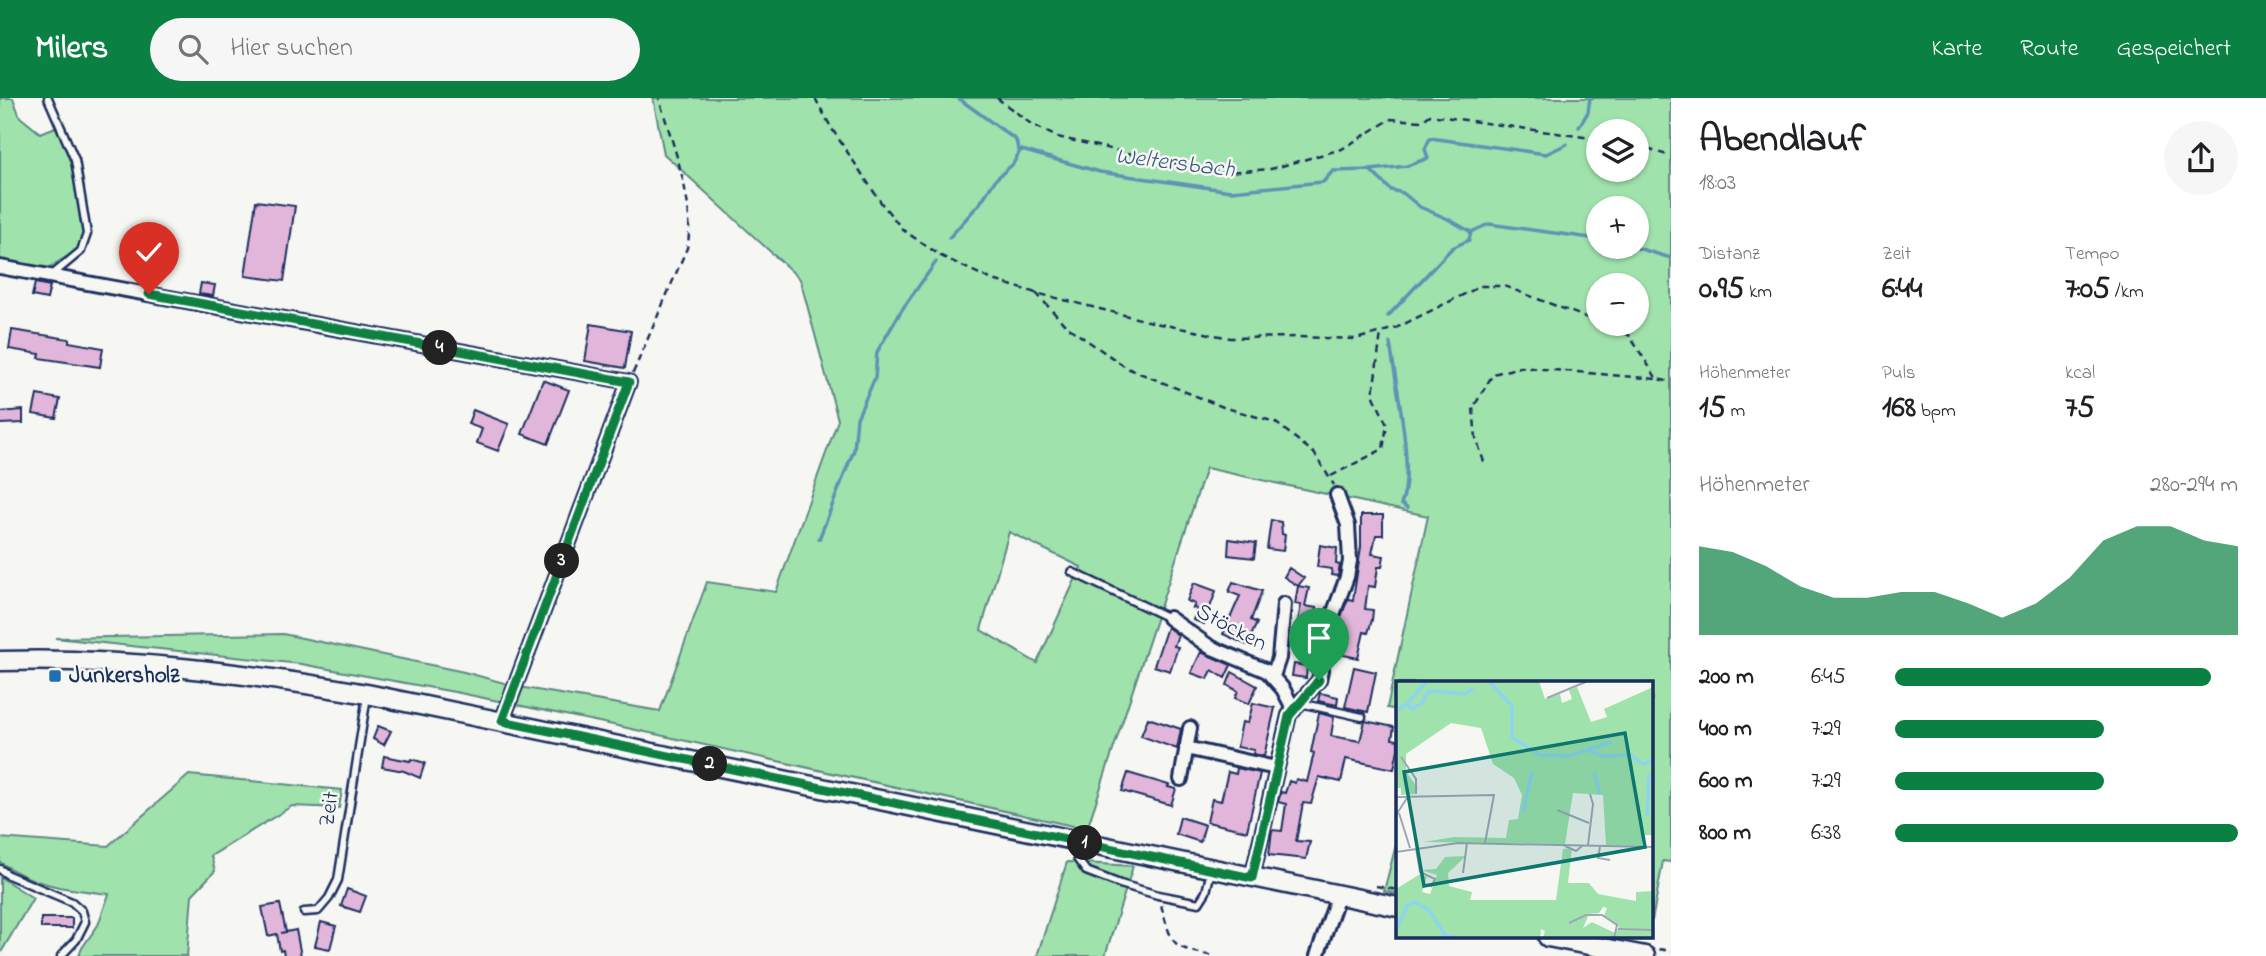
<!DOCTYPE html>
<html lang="de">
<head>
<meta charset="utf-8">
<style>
  body { margin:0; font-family:"Indie Flower",sans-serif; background:#f6f6f6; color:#202124; height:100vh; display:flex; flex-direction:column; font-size:26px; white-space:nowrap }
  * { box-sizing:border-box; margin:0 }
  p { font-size:23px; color:#757577 }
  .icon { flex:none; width:38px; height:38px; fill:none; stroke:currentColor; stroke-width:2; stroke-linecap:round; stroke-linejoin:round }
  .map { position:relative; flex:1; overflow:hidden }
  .sheet { display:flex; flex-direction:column; background:#fff; width:595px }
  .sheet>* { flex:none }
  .tools { position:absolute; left:1586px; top:21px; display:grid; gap:14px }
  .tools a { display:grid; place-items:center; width:63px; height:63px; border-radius:50%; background:#fff; box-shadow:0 2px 5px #0004; font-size:35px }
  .pin { position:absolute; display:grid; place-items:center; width:60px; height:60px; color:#fff; margin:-72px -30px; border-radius:50% 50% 50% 0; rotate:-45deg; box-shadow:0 0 7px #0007 }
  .pin .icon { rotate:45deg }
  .km { position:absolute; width:35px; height:35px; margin:-18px; border-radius:50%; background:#222; color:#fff; font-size:19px; line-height:35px; text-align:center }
  .round { display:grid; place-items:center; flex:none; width:74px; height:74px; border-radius:37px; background:#f6f6f6 }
  .summary { display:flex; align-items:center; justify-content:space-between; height:119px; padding:0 28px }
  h1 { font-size:38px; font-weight:800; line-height:52px }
  .stats { display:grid; grid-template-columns:repeat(3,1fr); gap:10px; height:119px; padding:7px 28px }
  .stats div { display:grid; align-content:center }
  .stats b { font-size:30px; font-weight:800 }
  .stats small { font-size:19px; font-weight:400 }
  .stats p { font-size:19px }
  .chart { height:196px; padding:14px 28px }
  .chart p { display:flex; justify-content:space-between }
  .chart svg { width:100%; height:126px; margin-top:7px; fill:#0b8043; opacity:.7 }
  ul { padding:0 28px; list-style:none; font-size:23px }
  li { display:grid; grid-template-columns:112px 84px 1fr; align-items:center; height:52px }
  li i { height:18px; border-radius:9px; background:#0b8043 }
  header { display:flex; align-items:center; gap:42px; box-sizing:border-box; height:98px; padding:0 35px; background:#0b8043; color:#fff }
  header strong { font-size:33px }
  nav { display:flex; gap:38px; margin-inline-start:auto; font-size:24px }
  .search { width:490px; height:63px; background:#f6f6f6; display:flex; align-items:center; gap:18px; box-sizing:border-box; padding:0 24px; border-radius:38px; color:#757577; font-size:26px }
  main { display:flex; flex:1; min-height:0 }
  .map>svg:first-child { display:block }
  .green { fill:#a0e2ac; stroke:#5e8885; stroke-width:2; fill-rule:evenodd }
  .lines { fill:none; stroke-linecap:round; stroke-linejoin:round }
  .stream { stroke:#5f93b4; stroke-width:3.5 }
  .building { fill:#e2b6db; stroke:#1b2f5e; stroke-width:2 }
  .lane-casing { stroke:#1b2f5e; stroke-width:11 }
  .street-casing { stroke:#1b2f5e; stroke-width:18 }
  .secondary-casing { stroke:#1b2f5e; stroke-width:23 }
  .path { stroke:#1b2f5e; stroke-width:2.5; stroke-dasharray:7 5; stroke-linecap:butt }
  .lane { stroke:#f6f6f2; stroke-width:6 }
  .street { stroke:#f6f6f2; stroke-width:12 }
  .secondary { stroke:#f6f6f2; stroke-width:18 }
  .route-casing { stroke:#fff; stroke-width:14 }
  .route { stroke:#0b8043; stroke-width:9 }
  .poi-dot { fill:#1f6fb2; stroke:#f6f6f2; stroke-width:2.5 }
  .labels { text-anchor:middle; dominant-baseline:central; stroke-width:5; stroke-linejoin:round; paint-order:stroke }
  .street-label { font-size:23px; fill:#1b2f5e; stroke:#f6f6f2 }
  .poi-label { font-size:23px; font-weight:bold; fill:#1b2f5e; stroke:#f6f6f2; text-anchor:start }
  .water-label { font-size:24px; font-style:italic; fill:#385882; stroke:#f6f6f2 }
  .inset-river { fill:none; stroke:#8dd5ee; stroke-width:3.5 }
  .inset-road { fill:none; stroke:#9ea6b7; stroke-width:2 }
  .view { fill:#0f766e; fill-opacity:0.15; stroke:#0f766e; stroke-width:3.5 }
  .inset-edge { fill:none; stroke:#1b2f5e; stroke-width:3.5 }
</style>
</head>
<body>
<header>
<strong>Milers</strong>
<div class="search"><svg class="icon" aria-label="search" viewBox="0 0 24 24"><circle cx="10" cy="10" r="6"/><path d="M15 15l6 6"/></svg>Hier suchen</div>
<nav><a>Karte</a><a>Route</a><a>Gespeichert</a></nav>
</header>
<main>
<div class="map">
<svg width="1671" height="858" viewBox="0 0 1671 858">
  <rect width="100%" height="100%" fill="#f6f6f2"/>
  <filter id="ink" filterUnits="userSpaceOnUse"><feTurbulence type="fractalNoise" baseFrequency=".0143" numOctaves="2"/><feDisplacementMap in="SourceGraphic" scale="14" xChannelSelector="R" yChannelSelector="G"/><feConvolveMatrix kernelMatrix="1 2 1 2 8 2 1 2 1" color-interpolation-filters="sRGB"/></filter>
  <g filter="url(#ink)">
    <path class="green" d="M0,0H13L20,19L40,35L56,29C68,53 87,109 84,135C83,140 80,146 79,151L48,170L0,163Z
      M653,0H1671V764L1663,763L1652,823V585H1398V612L1387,610L1428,418L1206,370L1087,731L618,628L460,595L301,566L55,540L283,536L464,574L519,589L660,613L707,484L776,494L838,322L800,181L664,56ZM1598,33H1636V72H1598ZM1598,110H1636V149H1598ZM1598,187H1636V226H1598ZM1009,434L1081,469L1037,565L981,532Z
      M189,677L342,692L339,710L292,708L211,758L215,773L192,797L187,858H79L82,850L98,827L109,796C67,791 36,789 0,764V740L108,748Z
      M1398,739V796L1384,793Z
      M1067,764L1133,768L1105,858H1037Z
      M0,779L33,800L0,856Z"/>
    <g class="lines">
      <path class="stream" d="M958,0L1016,42L1018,51L1100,74L1231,93L1323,84L1333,73L1370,72L1391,92L1403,95L1420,109L1448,121L1471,134L1489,126L1598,141
        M1579,29L1588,14L1590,0
        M1370,72L1407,68L1428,60L1425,51L1430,40L1546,56L1567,46
        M949,140L980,105L996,81L1013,66L1020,53
        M1634,149L1671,160
        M1388,218L1452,150L1469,142L1471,134
        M1390,245C1395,282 1416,375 1401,406L1407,410
        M819,441L854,352L857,320L875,280L877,254L901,213L936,164"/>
    </g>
    <path class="building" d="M256,103L295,108L284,183L245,178Z
      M35,185L50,188L47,201L32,198Z
      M201,185L215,187L213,198L199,196Z
      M591,226L631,233L625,270L585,263Z
      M12,232L69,241V244L103,250L100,269L39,260L40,256L9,251Z
      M543,282L569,292L548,346L522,336Z
      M37,297L60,301L56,320L33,316Z
      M23,312V325L0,326V314Z
      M473,312L509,326L498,353L477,345L482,331L468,326Z
      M1361,417H1383V437H1376L1372,456L1384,458L1382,469H1378L1375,489L1368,488L1365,511L1373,512L1372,522L1368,535L1364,534L1358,560L1334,555L1340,521L1348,501L1353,502L1361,449Z
      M1271,422L1281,424L1282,436L1285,437L1283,453L1267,451Z
      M1229,441L1256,445L1254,460L1228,457Z
      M1320,447L1337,450L1336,466L1340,467L1338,478L1331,477L1332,471L1317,469Z
      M1289,470L1304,480L1298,488L1284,479Z
      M1233,484L1262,493L1251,522L1257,525L1247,547L1223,536L1240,498L1229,494Z
      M1194,485L1216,493L1204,526L1193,522L1197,511L1193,510L1195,506L1187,503Z
      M1298,488L1309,490L1305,508L1317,510L1312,532L1297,529L1301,507L1295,506Z
      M1167,529L1178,537L1174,548L1178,549L1170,573L1154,568Z
      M1201,554L1231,567L1225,580L1212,572L1208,581L1191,575Z
      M1294,566L1307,568L1306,580L1292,578Z
      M1354,569L1376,574L1368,614L1345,609Z
      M1232,574L1257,588L1249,606L1235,600L1238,593L1227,587Z
      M1320,595L1338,599L1337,607L1318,603Z
      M1253,605L1275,610L1264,658L1253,656L1254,652L1237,649L1242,624L1248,625Z
      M1319,615L1334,619L1331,638L1360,643L1365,623L1394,629L1392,641L1398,642V651L1394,671L1346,661L1341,684L1319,679L1311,706L1303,705L1296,743L1310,744L1306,761L1269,757L1272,732L1282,733L1286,706L1278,704L1281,694L1285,695L1289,683L1295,685L1296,681L1307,684L1314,655L1311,654Z
      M1148,620L1181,631L1177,651L1141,638Z
      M378,628L391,633L384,647L373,641Z
      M384,658L410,663L411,661L425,665L420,680L404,673L382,669Z
      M1237,670L1260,675L1247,733L1207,724L1212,701L1221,703L1228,674L1236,676Z
      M1128,675L1169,687L1168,689L1176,691L1171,707L1122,693Z
      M1180,719L1205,727L1200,744L1176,736Z
      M347,791L366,798L360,814L341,808Z
      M280,806L286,834L281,835L296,832L301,858H284L283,852L280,853L277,836L268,838L262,809Z
      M41,820H72V830H41Z
      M321,824L336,828L330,851L315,848Z"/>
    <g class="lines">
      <g class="lane-casing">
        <path id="lane" d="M48,0L75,62L87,136L81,153L52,177
          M1072,474L1169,520
          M1300,605L1362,619
          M1073,744L1078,762L1086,773L1120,786L1158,797L1199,805L1206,794L1211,773
          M0,771L8,777L72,804L82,813L85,824L76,842L61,858
          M304,814L318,813L329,800L338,782L367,598"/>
      </g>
      <g class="street-casing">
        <path id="street" d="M0,169L629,284L502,623
          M1169,520L1210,549L1267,573L1283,591L1294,612
          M1273,578L1279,560L1284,506
          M1186,650L1276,670
          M1181,681L1190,630
          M1252,780L1289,617L1319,582L1332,519L1347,479L1350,463L1348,427L1337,397
          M1317,858L1338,798"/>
      </g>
      <g class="secondary-casing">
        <path id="secondary" d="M0,563C123,559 246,575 367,596L1398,809
          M1548,839L1645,858"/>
      </g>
      <path class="path" d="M815,0L832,31L882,106L903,132L941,158L990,181L1036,195L1160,226L1230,240L1297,239L1356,241L1396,230L1481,188H1504L1598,224
        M997,0L1031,26L1057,39L1168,64L1226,74L1271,71L1342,51L1391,21L1422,23L1430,17L1598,41
        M1636,48L1671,58
        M1036,195L1066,228L1127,270L1223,309L1275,324L1314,355L1334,387
        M1602,226L1629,237L1657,281L1671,284
        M633,275L687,150C697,106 671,43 659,0
        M1484,364L1476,340L1473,310L1493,276L1520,269L1657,281
        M1331,378L1383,351L1387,327L1373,296L1381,235
        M1376,788L1398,792
        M1161,807C1173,849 1170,849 1214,858
        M1659,851L1671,853"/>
      <use href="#lane" class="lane"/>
      <use href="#street" class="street"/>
      <use href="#secondary" class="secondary"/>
    </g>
  </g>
  <g class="lines" filter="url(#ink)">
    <g class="route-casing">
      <path id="route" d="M149,196L629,284L502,623L1252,780L1289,618L1319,582"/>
    </g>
    <use href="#route" class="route"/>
  </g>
  <rect class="poi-dot" x="48" y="571" width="14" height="14" rx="3.5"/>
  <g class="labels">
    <g class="street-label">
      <text transform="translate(1231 530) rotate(28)">Stöcken</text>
      <text transform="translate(330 711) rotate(-82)">Zeit</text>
    </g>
    <g class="poi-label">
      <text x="69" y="578">Junkersholz</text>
    </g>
    <g class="water-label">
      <text transform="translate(1175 66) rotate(7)">Weltersbach</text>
    </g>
  </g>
  <g transform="translate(1396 583)">
    <rect width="257" height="257" fill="#f6f6f2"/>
    <path d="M0,0H143L149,18L164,13L166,22L176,18L173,9L181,6L195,41L211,36L208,28L257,6V154H246V165L210,164L207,114L177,112L169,163L28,161L58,156L110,157L113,139L122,138L126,114L118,97L97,83L85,47L55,42L10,73V91L22,107L19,113L5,114V107H0ZM176,167L172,202H193L202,213L240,220V211L257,210V257H147L149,250L145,248L144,257H0V208L24,193L31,196L26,211L34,213L41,194L25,189L40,188L49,176L70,175L52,192L53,205L76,211L74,219H160L167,168ZM207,226L211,227L208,235L223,246L219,252L196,241L187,247L193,233L203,232Z" fill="#a0e2ac" fill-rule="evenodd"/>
    <path class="inset-river" d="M93,0L116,25V56L144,74L173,75L191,69L206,75L234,74L247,83L258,79M11,23L31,0M0,30L11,23L16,28L26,22L33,10L69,13L77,7M191,69L216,61M198,91L204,113M127,131L136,91M251,135L253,93M0,249L11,225L18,221L33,229L49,254L64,257"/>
    <path class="inset-road" d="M151,17L192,0M5,76L20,98V113M0,116L98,114L89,162M161,129L193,142M3,132L14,167M0,134L13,114M167,164L180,170L186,165M192,164L197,123L194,113M204,166L202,177L214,179M20,167L24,191L39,198L35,206M0,171L62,162L258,166M67,192L71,162M173,242L190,234H206L221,244L218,257M222,248L258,249"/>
    <path class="view" d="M229,52L249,166L28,205L8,91Z"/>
    <rect width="257" height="257" class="inset-edge"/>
  </g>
</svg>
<div class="tools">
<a><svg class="icon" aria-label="layers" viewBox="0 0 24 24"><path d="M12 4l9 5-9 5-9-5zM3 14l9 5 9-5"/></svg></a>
<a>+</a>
<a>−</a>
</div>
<div class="pin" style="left:1319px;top:582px;background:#1e9e55"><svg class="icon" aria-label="arrive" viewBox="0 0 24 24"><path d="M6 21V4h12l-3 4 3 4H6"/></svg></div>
<div class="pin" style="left:149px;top:196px;background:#d93025"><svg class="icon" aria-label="check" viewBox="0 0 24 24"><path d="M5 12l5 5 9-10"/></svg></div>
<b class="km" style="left:1085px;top:745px">1</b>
<b class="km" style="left:710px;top:666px">2</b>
<b class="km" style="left:562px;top:463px">3</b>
<b class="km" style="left:440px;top:250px">4</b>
</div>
<section class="sheet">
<div class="summary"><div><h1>Abendlauf</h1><p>18:03</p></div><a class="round"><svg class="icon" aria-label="share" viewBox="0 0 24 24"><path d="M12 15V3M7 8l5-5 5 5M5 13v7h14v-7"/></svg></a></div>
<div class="stats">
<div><p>Distanz</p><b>0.95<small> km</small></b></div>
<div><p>Zeit</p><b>6:44</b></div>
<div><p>Tempo</p><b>7:05<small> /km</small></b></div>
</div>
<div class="stats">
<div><p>Höhenmeter</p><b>15<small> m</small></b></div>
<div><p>Puls</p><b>168<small> bpm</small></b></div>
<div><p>kcal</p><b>75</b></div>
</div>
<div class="chart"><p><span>Höhenmeter</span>280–294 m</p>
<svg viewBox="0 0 160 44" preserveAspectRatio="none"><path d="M0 44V13L10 15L20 20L30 27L40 31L50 31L60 29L70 29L80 33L90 38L100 33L110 24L120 11L130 6L140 6L150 11L160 13V44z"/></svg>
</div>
<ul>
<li><b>200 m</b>6:45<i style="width:92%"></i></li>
<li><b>400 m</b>7:29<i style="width:61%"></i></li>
<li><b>600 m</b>7:29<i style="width:61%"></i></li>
<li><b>800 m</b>6:38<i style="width:100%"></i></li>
</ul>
</section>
</main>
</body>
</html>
